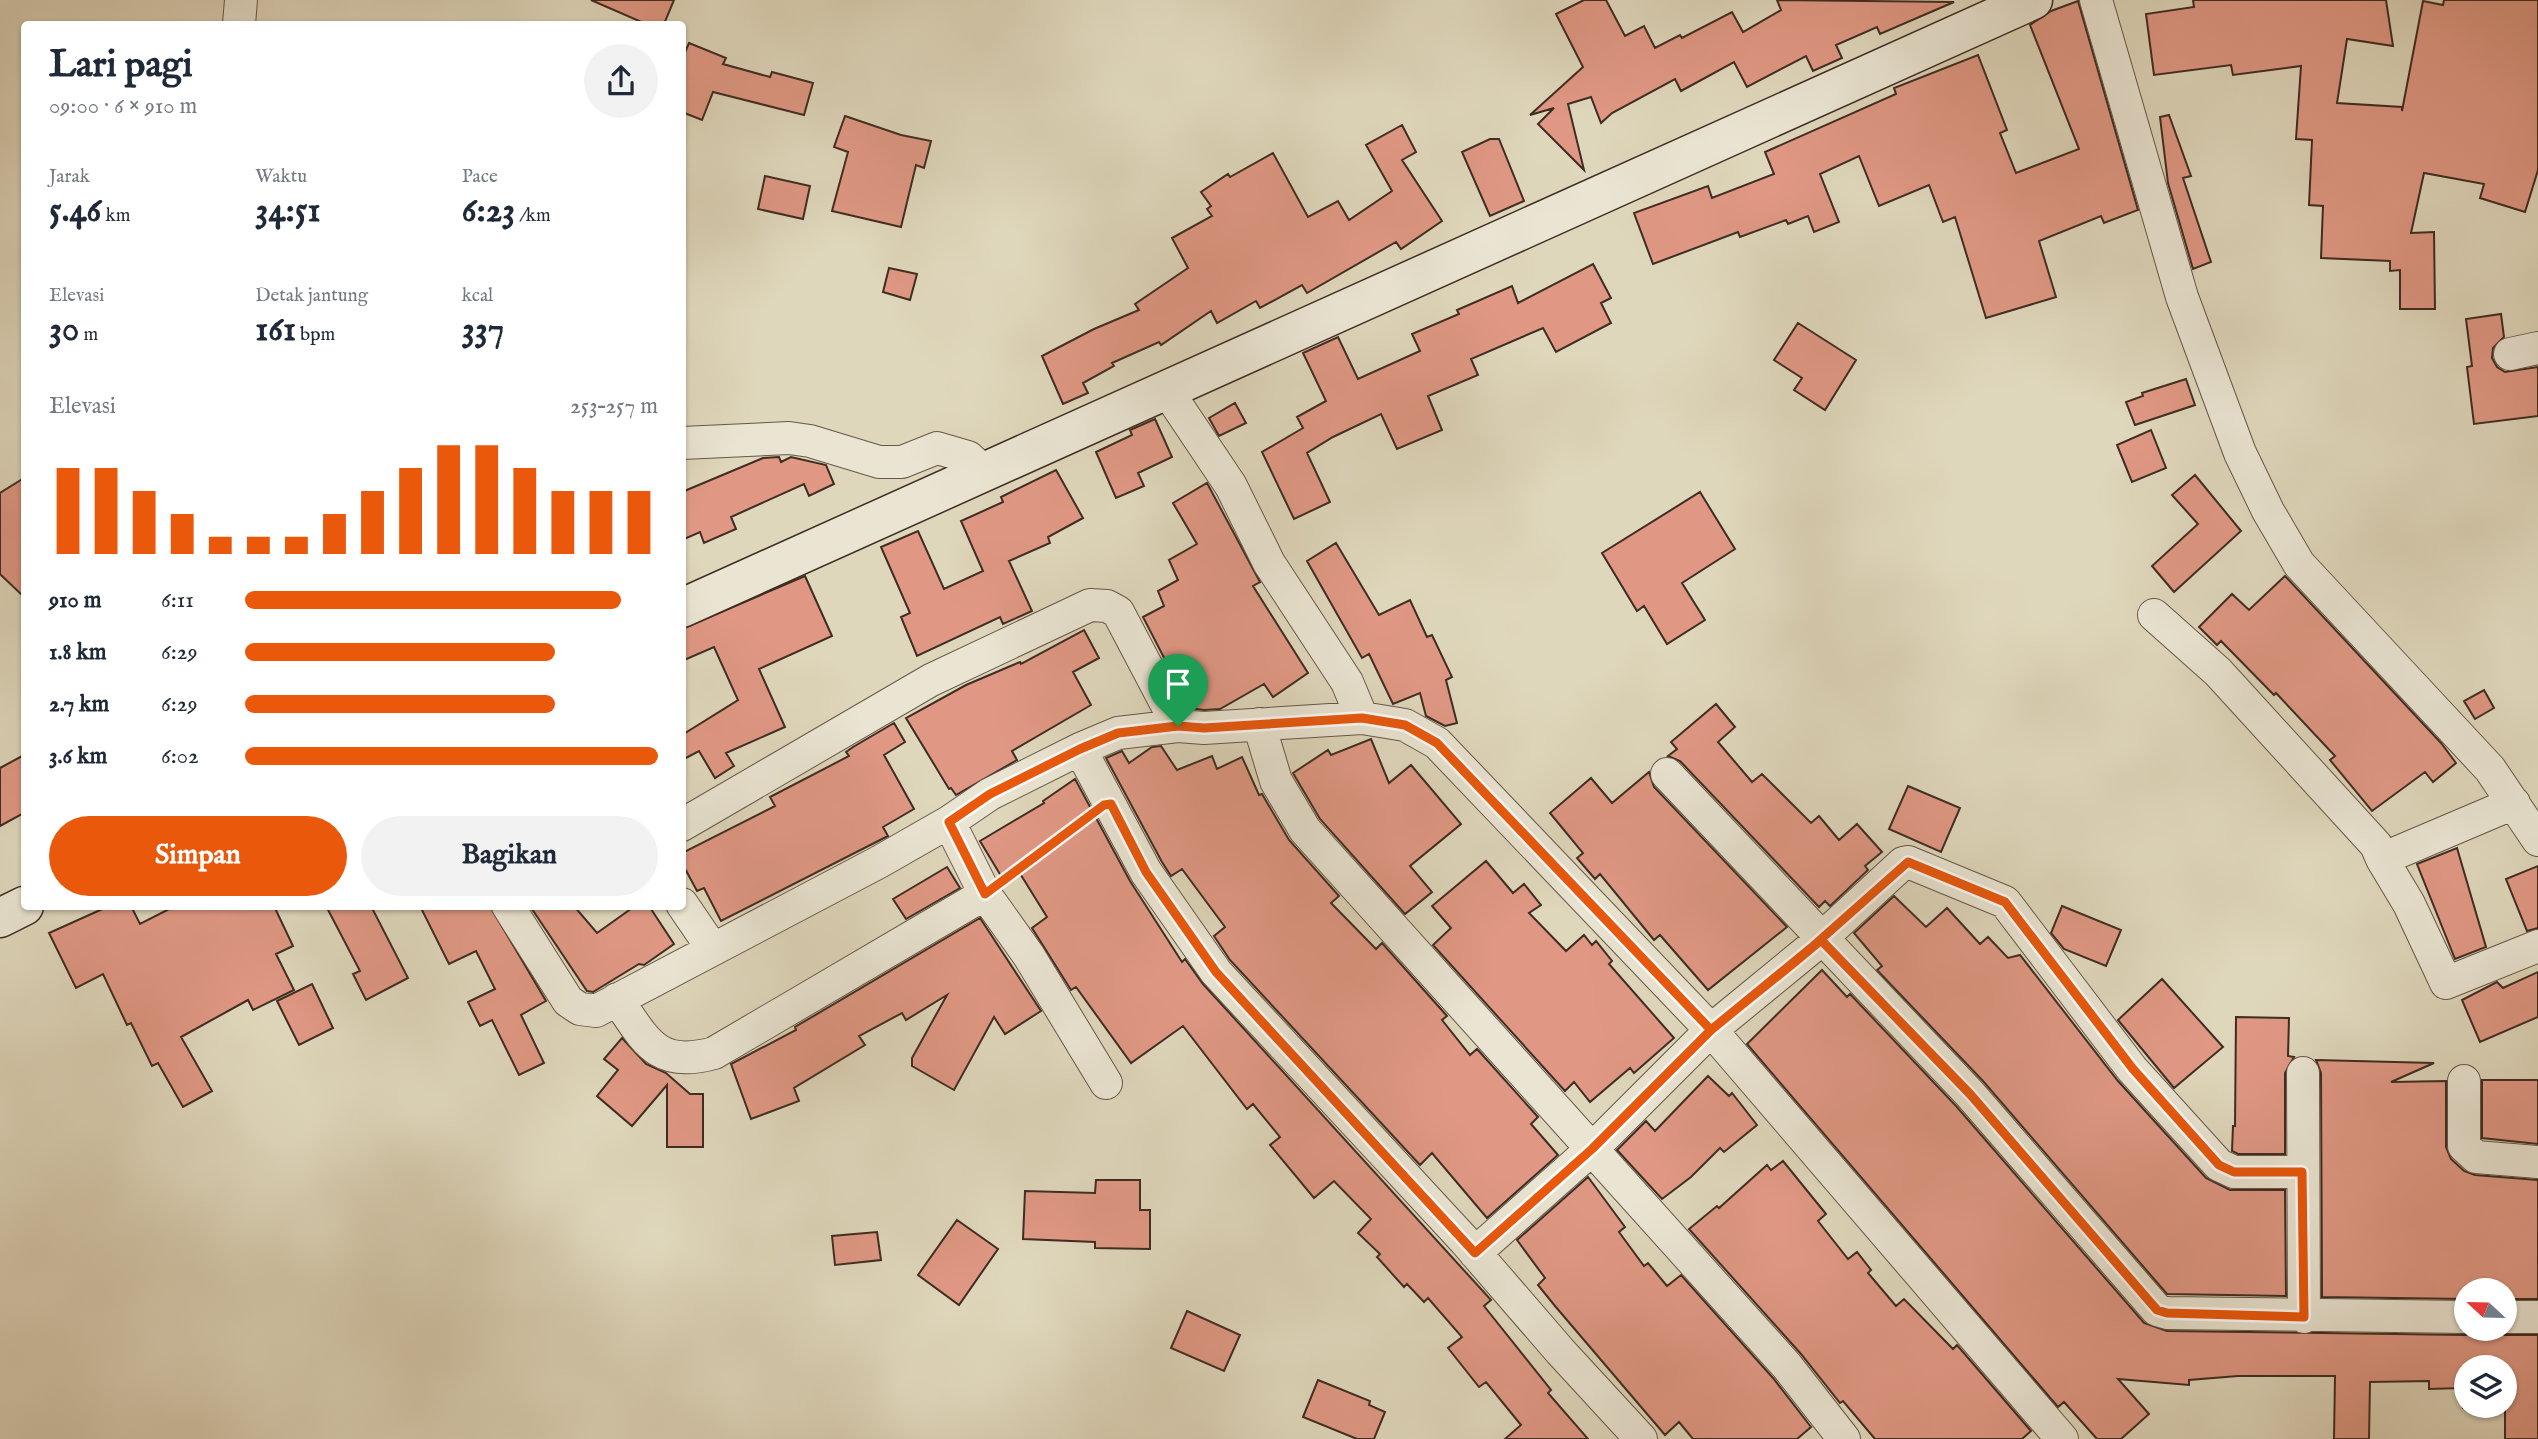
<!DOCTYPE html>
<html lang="id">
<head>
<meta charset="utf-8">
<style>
  body { margin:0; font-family:"IM FELL English",serif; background:#f2f2f3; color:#1f2937; height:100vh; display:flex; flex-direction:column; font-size:26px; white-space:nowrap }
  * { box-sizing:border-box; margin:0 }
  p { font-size:23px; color:#747a83 }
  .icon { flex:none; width:38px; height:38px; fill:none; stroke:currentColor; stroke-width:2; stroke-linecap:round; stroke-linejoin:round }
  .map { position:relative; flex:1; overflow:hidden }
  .details { position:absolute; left:21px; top:21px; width:665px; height:889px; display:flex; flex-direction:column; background:#fff; border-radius:7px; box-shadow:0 2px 5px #0004 }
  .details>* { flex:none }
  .needle { width:46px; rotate:292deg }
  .fabs { position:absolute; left:2454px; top:1278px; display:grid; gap:14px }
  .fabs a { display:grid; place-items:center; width:63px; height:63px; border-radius:50%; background:#fff; box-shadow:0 2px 5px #0004; font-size:35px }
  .pin { position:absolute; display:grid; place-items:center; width:60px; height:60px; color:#fff; margin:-72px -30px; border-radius:50% 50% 50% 0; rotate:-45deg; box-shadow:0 0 7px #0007 }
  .pin .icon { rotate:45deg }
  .round { display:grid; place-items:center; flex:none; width:74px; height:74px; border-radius:37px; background:#f2f2f3 }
  .overview { display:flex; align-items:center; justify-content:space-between; height:119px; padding:0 28px }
  h1 { font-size:38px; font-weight:800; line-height:52px }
  .stats { display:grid; grid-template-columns:repeat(3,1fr); gap:10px; height:119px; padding:7px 28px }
  .stats div { display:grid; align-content:center }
  .stats b { font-size:35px; font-weight:800 }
  .stats small { font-size:19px; font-weight:400 }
  .stats p { font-size:19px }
  .chart { height:196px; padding:14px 28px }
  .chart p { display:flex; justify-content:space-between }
  .chart svg { width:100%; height:126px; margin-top:7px; stroke:#ea580c; stroke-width:6 }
  .action { display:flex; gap:14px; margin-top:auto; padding:14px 28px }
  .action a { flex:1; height:80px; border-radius:42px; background:#ea580c; color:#fff; font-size:28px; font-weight:800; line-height:80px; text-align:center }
  .action a+a { background:#f2f2f3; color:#1f2937 }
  ul { padding:0 28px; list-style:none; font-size:23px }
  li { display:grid; grid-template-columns:112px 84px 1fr; align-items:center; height:52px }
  li i { height:18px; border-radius:9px; background:#ea580c }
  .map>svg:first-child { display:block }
  .building { fill:#e09884; stroke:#3f2c22; stroke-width:2; fill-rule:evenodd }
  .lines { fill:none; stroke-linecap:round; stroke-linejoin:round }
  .street-casing { stroke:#675748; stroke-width:34 }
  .secondary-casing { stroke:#3f2c22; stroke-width:41 }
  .path { stroke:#3f2c22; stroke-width:4.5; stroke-dasharray:5 3.5; stroke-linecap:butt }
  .street { stroke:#eae5d3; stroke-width:32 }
  .secondary { stroke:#eae5d3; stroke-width:38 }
  .route-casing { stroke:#fff; stroke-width:14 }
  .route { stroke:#ea580c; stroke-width:9 }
</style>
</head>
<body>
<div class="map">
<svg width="2538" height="1439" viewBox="0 0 2538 1439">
  <rect width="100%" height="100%" fill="#dfd7bc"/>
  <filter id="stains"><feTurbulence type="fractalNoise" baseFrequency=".00286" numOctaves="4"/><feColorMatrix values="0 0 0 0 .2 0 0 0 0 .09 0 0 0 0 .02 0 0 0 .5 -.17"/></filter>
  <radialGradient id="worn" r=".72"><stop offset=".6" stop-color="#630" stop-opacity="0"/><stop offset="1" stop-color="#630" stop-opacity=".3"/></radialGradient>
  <path class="building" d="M591,0H674L664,24H646Z
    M1584,0H1606L1625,36L1644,26L1655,48L1680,35L1682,38L1732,12L1743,32L1781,10L1777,0L1954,2L1880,34L1877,27L1836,45L1842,58L1813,71L1806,56L1747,87L1734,62L1681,91L1675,79L1612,113L1601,123L1591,97L1568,104L1584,170L1538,124L1554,108L1530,115L1583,67L1556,14Z
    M2193,0H2386L2393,46L2347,39L2337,103L2402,107V111L2423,1L2443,5L2444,0H2538V170L2525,212L2480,198L2484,184L2424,173L2411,233L2434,232L2435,309H2400V270L2390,271V261L2321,258L2323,206L2309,205L2312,140L2296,139L2301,66L2233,75L2231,65L2154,75L2146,14L2194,7Z
    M2078,1L2138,210L2104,223L2101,216L2039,241L2056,297L1986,318L1955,217L1943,222L1929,185L1879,206L1859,156L1820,174L1839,222L1814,232L1808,216L1788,224L1786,220L1740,237L1738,232L1653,264L1634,213L1708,186L1712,198L1774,174L1765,152L1896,94L1894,88L1978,55L2007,130L2000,133L2016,173L2079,149L2030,25L2051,11Z
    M689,43L726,58L723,64L770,77L772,72L813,83L804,115L713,92L702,120L682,112V59Z
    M2169,115L2191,176L2183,178L2211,262L2193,269L2168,183L2160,117Z
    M845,116L901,135L931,141L924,168L916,165L901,227L832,211L848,152L834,147Z
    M1402,125L1416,152L1402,160L1442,221L1401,249L1396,242L1307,293L1302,285L1260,308L1256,301L1217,323L1211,311L1161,345L1159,342L1112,363L1114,366L1083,383L1088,393L1063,404L1042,356L1094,329L1139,310L1135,304L1188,268L1172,238L1212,216L1207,209L1211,206L1201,192L1228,174L1230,177L1273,153L1308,217L1338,201L1349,220L1392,191L1366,145Z
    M1490,139H1499L1524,201L1490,216L1462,152Z
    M765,176L810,186L803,219L758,209Z
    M1593,264L1611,298L1601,303L1611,323L1556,352L1543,328L1471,359L1478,375L1428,396L1442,430L1397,449L1381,414L1333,437L1307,453L1330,502L1294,519L1262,452L1303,428L1297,417L1326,401L1303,353L1338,337L1358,379L1420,351L1412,334L1459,314L1457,310L1512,286L1518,303Z
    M889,268L917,274L910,300L883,292Z
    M2501,314L2504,337L2493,348L2492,358L2497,367L2505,372L2538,367V416L2474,424L2467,367L2472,366L2466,319Z
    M1798,323L1856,360L1825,410L1794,390L1802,378L1774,360Z
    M2186,379L2195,405L2135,425L2126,402L2143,396L2142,393Z
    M1235,403L1246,423L1219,436L1209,418Z
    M1155,419L1172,457L1138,473L1144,486L1116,498L1096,452L1132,435L1130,430Z
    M2151,430L2166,468L2132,482L2117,445Z
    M779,457L781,462L791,457L826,465L834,484L809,496L804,484L731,517L736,529L704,543L700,532L682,540V492L763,458Z
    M1056,470L1083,518L1048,537L1050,543L1009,561L1032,611L1003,624L1000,617L917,656L901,617L910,613L881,547L918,531L944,589L983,571L961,521L1003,502L1001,497Z
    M2195,475L2241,531L2174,592L2152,566L2198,524L2172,495Z
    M24,478V597L0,574V493Z
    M1207,483L1260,582L1253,586L1308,673L1273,697L1264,684L1220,709L1204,710L1190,708L1143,617L1164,606L1158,591L1178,580L1169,560L1197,544L1173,503Z
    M1700,492L1735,549L1682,583L1705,620L1667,644L1644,606L1637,611L1602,553Z
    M1336,543L1379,615L1410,600L1427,637L1432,635L1452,677L1446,680L1457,723L1445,726L1426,716L1420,693L1393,704L1369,654L1362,658L1307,561Z
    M805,576L832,636L759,669L785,727L726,753L734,766L715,778L699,751L682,760V735L738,700L714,647L682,661V629Z
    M2285,576L2441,743L2456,763L2433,782L2425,772L2372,811L2330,760L2335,756L2276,693L2274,695L2221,641L2217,645L2199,627L2232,594L2249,610Z
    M1084,630L1099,658L1073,672L1091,705L1012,751L1017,760L956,795L951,788L949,789L906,718L966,685L1020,662L1021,664Z
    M2484,690L2494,708L2475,719L2464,701Z
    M1716,704L1735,727L1718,742L1752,782L1762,774L1811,823L1819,816L1839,840L1857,824L1882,852L1865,866L1868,870L1830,906L1825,901L1819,907L1680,761L1668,756L1677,749L1671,742Z
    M894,723L905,742L884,755L914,809L883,827L888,836L721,921L704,888L697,891L682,863V853L775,806L770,797L849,756L846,752L853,747Z
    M1371,739L1389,783L1411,765L1461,824L1410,866L1432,892L1405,914L1320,819L1293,773L1328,750L1331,755Z
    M1161,746L1177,770L1212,756L1217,769L1242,757L1259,795L1262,794L1289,840L1339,896L1331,903L1376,949L1382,943L1447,1016L1442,1020L1470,1055L1477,1049L1538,1117L1531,1124L1558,1155L1487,1218L1432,1153L1420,1165L1230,960L1214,936L1225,927L1182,869L1171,876L1162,862L1106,758L1122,751L1129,763L1152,747Z
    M24,755V813L0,826V768Z
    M1649,772L1654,787L1787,927L1708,990L1660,935L1654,940L1600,874L1595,879L1577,858L1583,853L1550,813L1591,778L1612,803Z
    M1075,779L1130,881L1182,962L1185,959L1203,984L1491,1300L1484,1306L1551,1390L1548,1393L1588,1439H1505L1521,1425L1486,1382L1479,1387L1448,1348L1462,1337L1428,1298L1424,1302L1407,1284L1404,1287L1377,1257L1380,1254L1358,1233L1371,1219L1334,1181L1314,1198L1270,1145L1280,1137L1253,1104L1247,1109L1183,1026L1131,1063L1076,987L1071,990L1032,928L1047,917L1016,867L1001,876L980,841L1044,803L1043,801Z
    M1908,786L1960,808L1941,852L1889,829Z
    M2457,848L2486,947L2455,959L2417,864Z
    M1486,861L1513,893L1524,884L1541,905L1529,913L1566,951L1584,935L1592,945L1596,941L1612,961L1609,964L1674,1038L1634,1073L1630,1068L1590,1102L1574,1082L1565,1091L1433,945L1451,928L1432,906Z
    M2538,866V928L2527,931L2506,879Z
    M947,867L960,888L906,919L893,899Z
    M1894,896L1926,927L1947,908L1980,944L1988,937L2008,958L2020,955L2118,1081L2206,1178L2230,1190H2285L2286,1296L2167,1294L1983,1081L1877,970L1882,966L1854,933Z
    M109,906H131L140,924L175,906H274L293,946L276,954L294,990L253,1010L248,1000L181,1037L212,1091L183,1107L158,1063L152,1066L131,1023L127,1025L103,974L76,988L49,933Z
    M326,906H371L408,978L366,1000L353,974L360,971Z
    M420,906H490L546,1001L521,1015L544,1063L519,1075L492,1020L480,1026L468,1002L495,989L476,951L449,964Z
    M530,906H574L597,933L635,906H649L674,944L644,965L639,964L593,992L587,991Z
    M2062,906L2121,930L2106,966L2064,949L2051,933Z
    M980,918L1041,1011L1005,1034L994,1017L954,1090L912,1066V1058L947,995L906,1020L902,1013L859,1036L865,1045L794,1088L799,1101L751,1119L731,1064L796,1030L795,1027Z
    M1822,970L1847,997L1850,994L1956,1106L2144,1323L2167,1331L2466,1335L2480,1328H2490L2503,1335H2538V1439H2505V1407L2463,1408V1388L2429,1389V1381L2370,1382L2369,1439H2334L2335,1376H2238L2189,1380V1385L2118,1379L2149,1414L2121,1439H2097L2064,1402L2058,1407L1747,1044ZM2466,1367H2504V1405H2466Z
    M2538,972V1017L2480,1042L2462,1000L2497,982L2503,988Z
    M2162,979L2223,1047L2174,1088L2118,1020Z
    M312,984L333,1028L299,1045L277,1001Z
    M2236,1017L2289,1018L2288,1056L2294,1057L2285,1073V1154H2238L2232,1151L2233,1126H2235Z
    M622,1038L646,1064L666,1073L690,1094H703V1147H667V1085L632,1126L597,1096L618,1070L604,1059Z
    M2316,1060L2434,1063L2391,1082L2446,1081V1147L2451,1159L2464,1171L2475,1175L2538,1180V1299H2504V1290H2466V1299L2322,1297L2321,1073Z
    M1708,1076L1729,1096L1732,1093L1757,1125L1724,1152L1720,1148L1691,1177L1662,1199L1617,1150L1646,1121L1655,1131Z
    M2482,1080H2538V1144L2482,1138Z
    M1783,1161L1826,1214L1818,1221L1848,1259L1857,1252L1871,1270L1868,1273L1896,1306L1904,1299L1953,1349L1957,1345L2031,1431L2022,1439H1875L1843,1401L1840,1403L1801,1354L1689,1229L1717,1206L1719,1208L1767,1165L1771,1170Z
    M1588,1177L1625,1227L1619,1232L1644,1266L1648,1263L1667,1286L1681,1275L1773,1378L1811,1427L1797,1439H1693L1679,1422L1665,1435L1555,1306L1538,1285L1545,1278L1517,1240Z
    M1096,1180H1140V1210H1150V1249L1095,1248V1242L1023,1239L1025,1191L1095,1193Z
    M957,1220L998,1249L959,1305L918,1275Z
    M877,1232L881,1260L835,1265L832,1236Z
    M1187,1311L1240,1335L1224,1371L1171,1348Z
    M1318,1380L1370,1401L1369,1405L1385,1412L1374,1439H1357L1303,1417Z"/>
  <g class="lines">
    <g class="street-casing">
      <path id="street" d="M2096,0L2182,297L2240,453L2268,511L2299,564L2490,769L2538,840
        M239,24L241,0
        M2510,354L2538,348
        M682,443L789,438L810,441L879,462H902L937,448L968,457L983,471
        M2154,615L2218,672L2376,845L2382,859L2514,803
        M1362,718L1405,725L1437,743L1711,1030L2062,1439
        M1259,724L1276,781L1305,830L1787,1366L1844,1439
        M1080,749L1146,872L1216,972L1465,1241L1560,1351L1641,1439
        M1667,774L1970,1094L2157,1310L2167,1313L2466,1317
        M949,822L985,894L1029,956L1106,1083
        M682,825L931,680L1090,605L1107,606L1118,612L1178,726
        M2382,859L2409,904L2446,983L2538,946
        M682,904L712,948
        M508,906L568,1001L580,1009L596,1011L879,862L949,822L990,794L1080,749L1118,733L1178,726L1204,728L1362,718L1347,682L1269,563L1231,486L1166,389
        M617,999C646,1041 657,1069 714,1053L985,894
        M2303,1073L2304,1317
        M2464,1081V1146L2476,1157L2538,1162
        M1475,1253L1592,1149L1711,1030L1811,948L1903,863L1908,862L2005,902L2132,1069L2219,1165L2234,1172H2302
        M2504,1317H2538"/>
    </g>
    <g class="secondary-casing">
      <path id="secondary" d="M682,608L2033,0
        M0,918L24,906"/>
    </g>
    <path class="path" d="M1006,878L1086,818"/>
    <use href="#street" class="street"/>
    <use href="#secondary" class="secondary"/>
  </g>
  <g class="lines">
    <g class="route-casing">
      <path id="route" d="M1178,726L1118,733L1080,749L990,794L949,822L985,894L1104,805L1111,804L1146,872L1216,972L1475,1253L1592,1149L1711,1030L1811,948L1908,862L2005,902L2133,1069L2219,1165L2234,1172H2302L2304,1317L2167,1313L2157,1310L1970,1094L1821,940C1785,971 1747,1000 1711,1030L1437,743L1405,725L1362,718L1204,728L1178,726"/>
    </g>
    <use href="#route" class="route"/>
  </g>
  <rect width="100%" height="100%" filter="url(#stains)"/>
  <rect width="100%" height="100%" fill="url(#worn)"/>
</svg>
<div class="fabs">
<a><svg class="needle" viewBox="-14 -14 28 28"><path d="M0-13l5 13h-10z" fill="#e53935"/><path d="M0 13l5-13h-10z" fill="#747a83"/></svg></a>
<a><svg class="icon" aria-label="layers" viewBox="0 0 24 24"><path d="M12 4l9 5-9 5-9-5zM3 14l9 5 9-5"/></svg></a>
</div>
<div class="pin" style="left:1178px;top:726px;background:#1e9e55"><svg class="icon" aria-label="arrive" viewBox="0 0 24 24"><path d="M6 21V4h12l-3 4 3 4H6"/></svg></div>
<section class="details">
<div class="overview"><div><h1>Lari pagi</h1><p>09:00 · 6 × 910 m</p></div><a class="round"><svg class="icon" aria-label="share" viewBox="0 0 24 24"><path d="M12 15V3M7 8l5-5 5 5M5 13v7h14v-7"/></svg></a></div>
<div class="stats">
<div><p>Jarak</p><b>5.46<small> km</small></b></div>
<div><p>Waktu</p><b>34:51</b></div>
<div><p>Pace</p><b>6:23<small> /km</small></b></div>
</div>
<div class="stats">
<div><p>Elevasi</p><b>30<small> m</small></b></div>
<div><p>Detak jantung</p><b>161<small> bpm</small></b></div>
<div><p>kcal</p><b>337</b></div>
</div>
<div class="chart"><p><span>Elevasi</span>253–257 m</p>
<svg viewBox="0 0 160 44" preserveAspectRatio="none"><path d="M5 44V14M15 44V14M25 44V22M35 44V30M45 44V38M55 44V38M65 44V38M75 44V30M85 44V22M95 44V14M105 44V6M115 44V6M125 44V14M135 44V22M145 44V22M155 44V22"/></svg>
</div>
<ul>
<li><b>910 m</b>6:11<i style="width:91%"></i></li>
<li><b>1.8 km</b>6:29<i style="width:75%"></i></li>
<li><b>2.7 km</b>6:29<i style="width:75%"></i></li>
<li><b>3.6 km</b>6:02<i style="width:100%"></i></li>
</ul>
<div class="action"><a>Simpan</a><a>Bagikan</a></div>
</section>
</div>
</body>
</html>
